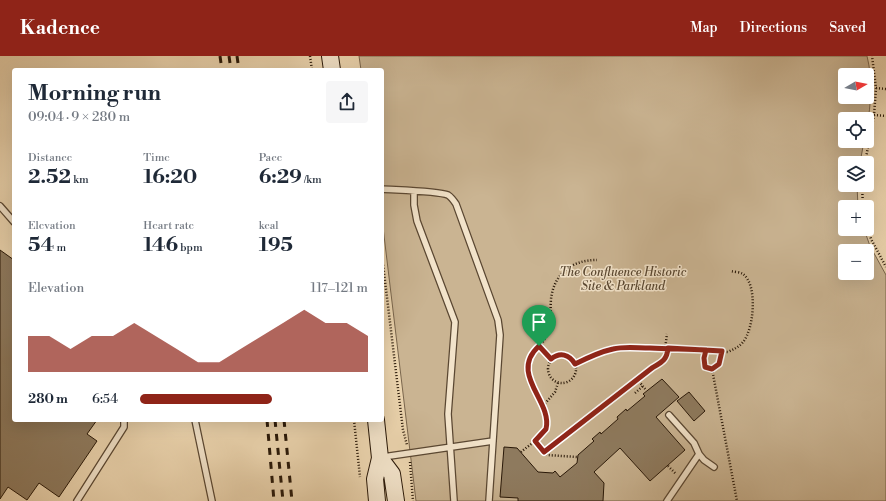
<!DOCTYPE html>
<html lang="en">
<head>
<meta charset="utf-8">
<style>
  body { margin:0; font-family:"Libre Bodoni",serif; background:#f6f6f7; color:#1f2937; height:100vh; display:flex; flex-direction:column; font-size:15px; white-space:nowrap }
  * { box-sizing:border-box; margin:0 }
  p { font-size:13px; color:#747a83 }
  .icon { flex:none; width:22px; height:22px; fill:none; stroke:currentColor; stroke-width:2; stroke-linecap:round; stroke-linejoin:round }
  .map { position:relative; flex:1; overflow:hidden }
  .panel { position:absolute; left:12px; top:12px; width:372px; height:354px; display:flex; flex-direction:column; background:#fff; border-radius:4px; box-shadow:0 4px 16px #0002 }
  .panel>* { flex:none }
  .needle { width:26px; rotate:80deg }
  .buttons { position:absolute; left:838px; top:12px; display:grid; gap:8px }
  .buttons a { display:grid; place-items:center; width:36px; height:36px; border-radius:4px; background:#fff; box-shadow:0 4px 16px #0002; font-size:20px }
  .pin { position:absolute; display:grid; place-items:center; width:34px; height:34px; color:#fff; margin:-41px -17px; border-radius:50% 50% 50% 0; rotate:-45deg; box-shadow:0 0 4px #0007 }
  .pin .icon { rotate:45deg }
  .round { display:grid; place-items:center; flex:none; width:42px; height:42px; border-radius:4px; background:#f6f6f7 }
  .overview { display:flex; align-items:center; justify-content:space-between; height:68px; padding:0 16px }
  h1 { font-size:22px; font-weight:700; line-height:30px }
  .figures { display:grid; grid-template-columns:repeat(3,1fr); gap:6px; height:68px; padding:4px 16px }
  .figures div { display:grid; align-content:center }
  .figures b { font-size:20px; font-weight:700 }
  .figures small { font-size:11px; font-weight:400 }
  .figures p { font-size:11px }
  .chart { height:112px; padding:8px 16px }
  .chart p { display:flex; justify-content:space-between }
  .chart svg { width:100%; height:72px; margin-top:4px; fill:#8f2418; opacity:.7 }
  ul { padding:0 16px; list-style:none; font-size:13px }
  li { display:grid; grid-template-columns:64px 48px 1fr; align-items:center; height:30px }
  li i { height:10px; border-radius:5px; background:#8f2418 }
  header { display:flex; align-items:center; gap:24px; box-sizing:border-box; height:56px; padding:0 20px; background:#8f2418; color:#fff }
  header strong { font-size:19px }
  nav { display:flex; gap:22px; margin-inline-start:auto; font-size:14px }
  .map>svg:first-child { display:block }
  .green { fill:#cab492; stroke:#7a664d; fill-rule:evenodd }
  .building { fill:#8e7a5e; stroke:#291808 }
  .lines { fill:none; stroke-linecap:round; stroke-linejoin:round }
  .service-casing { stroke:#5a4732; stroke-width:8 }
  .secondary-casing { stroke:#291808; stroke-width:18 }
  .path { stroke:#291808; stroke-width:2.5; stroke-dasharray:1 2; stroke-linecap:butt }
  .service { stroke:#f2e3ca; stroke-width:5.5 }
  .secondary { stroke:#f2e3ca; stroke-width:16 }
  .rail { stroke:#291808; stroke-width:3; stroke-dasharray:7 7; stroke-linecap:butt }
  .route-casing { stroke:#fff; stroke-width:8 }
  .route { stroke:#8f2418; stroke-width:5 }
  .labels { text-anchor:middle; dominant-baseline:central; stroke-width:3; stroke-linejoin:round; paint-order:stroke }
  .park-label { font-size:12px; font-style:italic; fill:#594731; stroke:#f2e3ca }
</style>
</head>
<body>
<header>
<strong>Kadence</strong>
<nav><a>Map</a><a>Directions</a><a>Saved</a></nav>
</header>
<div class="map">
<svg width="886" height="445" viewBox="0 0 886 445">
  <rect width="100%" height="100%" fill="#ebd4ae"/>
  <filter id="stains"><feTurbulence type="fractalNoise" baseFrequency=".005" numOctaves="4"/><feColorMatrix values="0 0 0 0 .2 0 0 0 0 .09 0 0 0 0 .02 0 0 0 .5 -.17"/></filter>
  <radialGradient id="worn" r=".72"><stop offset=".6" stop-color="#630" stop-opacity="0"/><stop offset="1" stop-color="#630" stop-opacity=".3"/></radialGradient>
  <path class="green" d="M359,0H867C873,24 871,47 867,71V63H845V85H864L860,107H845V129H857L858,151H845V173H864L870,190L886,219V445H416L382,163V14H361ZM845,19H867V41H845ZM845,195H867V217H845Z"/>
  <path class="building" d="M0,194L14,204V364H97L87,378L97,385L59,441L39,427L27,444L8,431L0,443Z
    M662,323L679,341L656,361L685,394L650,425L620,392L594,416L604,427L603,445H518V442L500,441L504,391L517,392L538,416L553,417L555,415L560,421L577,407L578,399L594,385L592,383L600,376L601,378L618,363L617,361L626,353L627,355L645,340L643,338Z
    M689,336L705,355L694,365L677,345Z"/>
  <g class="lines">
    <g class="service-casing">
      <path id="service" d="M382,133C395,134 438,135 448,139C451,141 454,145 456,148L498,264L500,279L489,445
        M414,136V149L417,165L455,266L448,358L454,445
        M0,150L14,166
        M195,364L212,445
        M699,398L704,404L714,411
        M383,401L493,385
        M77,445L124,371V364
        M667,445L699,398L694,387L669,359"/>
    </g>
    <g class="secondary-casing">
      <path id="secondary" d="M330,0L332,14
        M376,364L380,402L375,423L377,445
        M380,402L392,418L396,445"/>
    </g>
    <path class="path" d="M310,0L312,14
      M876,32L886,33
      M874,59L886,60
      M865,107L874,59L876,32L872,0
      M862,129L863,151
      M867,170L871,183L886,211
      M382,200L403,374L407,389
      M539,290L551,303
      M665,293L667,278
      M706,294L704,302L705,311L712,313L719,308L722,295
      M548 313a14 14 0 1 1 28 0a14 14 0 1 1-28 0Z
      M575,308C592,300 610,291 629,291C642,290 655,293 667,292
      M712,313L737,445
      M637,323L646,334
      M635,337L643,330
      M543,350L555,336L558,327
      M354,364L360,421
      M535,385L544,396L652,312C662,306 667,304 668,292L728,296C734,293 739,291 743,286C754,273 758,229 743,218C740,216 734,216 731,215
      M521,396C529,389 543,381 547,371C547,350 529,336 529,316C528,295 539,295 547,279C552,267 550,256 551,243C554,218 571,204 597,204
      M544,396L547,399L577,401
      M410,406L413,445
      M668,410L676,418"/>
    <use href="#service" class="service"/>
    <use href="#secondary" class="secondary"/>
    <path class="rail" d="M220,0L222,14
      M229,0L231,14
      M237,0L239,14
      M267,364L274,445
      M275,364L283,445
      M284,364L292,445"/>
  </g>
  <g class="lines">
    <g class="route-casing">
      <path id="route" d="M539,290C508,318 553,345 546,373L535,385L544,396L652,312C662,306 667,304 668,292C686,293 704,294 722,295L719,308L712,313L705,311L704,302L706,294C687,293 668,293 650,292C637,292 625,290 613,293C599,296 587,302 575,308C569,298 560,296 551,303L539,290"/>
    </g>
    <use href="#route" class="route"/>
  </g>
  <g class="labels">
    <g class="park-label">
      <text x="623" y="216">The Confluence Historic<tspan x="623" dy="14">Site &amp; Parkland</tspan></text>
    </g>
  </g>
  <rect width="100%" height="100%" filter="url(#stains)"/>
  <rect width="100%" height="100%" fill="url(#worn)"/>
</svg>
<div class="buttons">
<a><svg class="needle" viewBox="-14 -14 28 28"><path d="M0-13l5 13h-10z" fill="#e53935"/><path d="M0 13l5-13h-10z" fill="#747a83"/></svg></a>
<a><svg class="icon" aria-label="locate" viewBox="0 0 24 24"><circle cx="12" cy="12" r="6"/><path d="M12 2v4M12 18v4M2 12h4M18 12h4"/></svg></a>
<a><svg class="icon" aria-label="layers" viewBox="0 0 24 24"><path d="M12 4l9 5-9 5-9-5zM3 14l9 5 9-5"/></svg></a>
<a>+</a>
<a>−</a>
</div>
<div class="pin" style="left:539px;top:290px;background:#1e9e55"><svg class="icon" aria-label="arrive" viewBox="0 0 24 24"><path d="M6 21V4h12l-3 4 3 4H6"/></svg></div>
<section class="panel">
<div class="overview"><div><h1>Morning run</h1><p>09:04 · 9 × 280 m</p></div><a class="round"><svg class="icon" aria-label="share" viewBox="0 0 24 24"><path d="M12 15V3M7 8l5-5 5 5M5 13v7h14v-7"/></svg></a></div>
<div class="figures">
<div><p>Distance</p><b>2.52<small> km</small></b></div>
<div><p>Time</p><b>16:20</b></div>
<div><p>Pace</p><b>6:29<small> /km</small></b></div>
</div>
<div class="figures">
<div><p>Elevation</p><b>54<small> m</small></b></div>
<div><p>Heart rate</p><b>146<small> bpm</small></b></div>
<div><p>kcal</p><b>195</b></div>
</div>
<div class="chart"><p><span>Elevation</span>117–121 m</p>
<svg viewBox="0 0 160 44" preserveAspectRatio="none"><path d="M0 44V22L10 22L20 30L30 22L40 22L50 14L60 22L70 30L80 38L90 38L100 30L110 22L120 14L130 6L140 14L150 14L160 22V44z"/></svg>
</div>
<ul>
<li><b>280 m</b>6:54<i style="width:58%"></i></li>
</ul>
</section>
</div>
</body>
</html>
